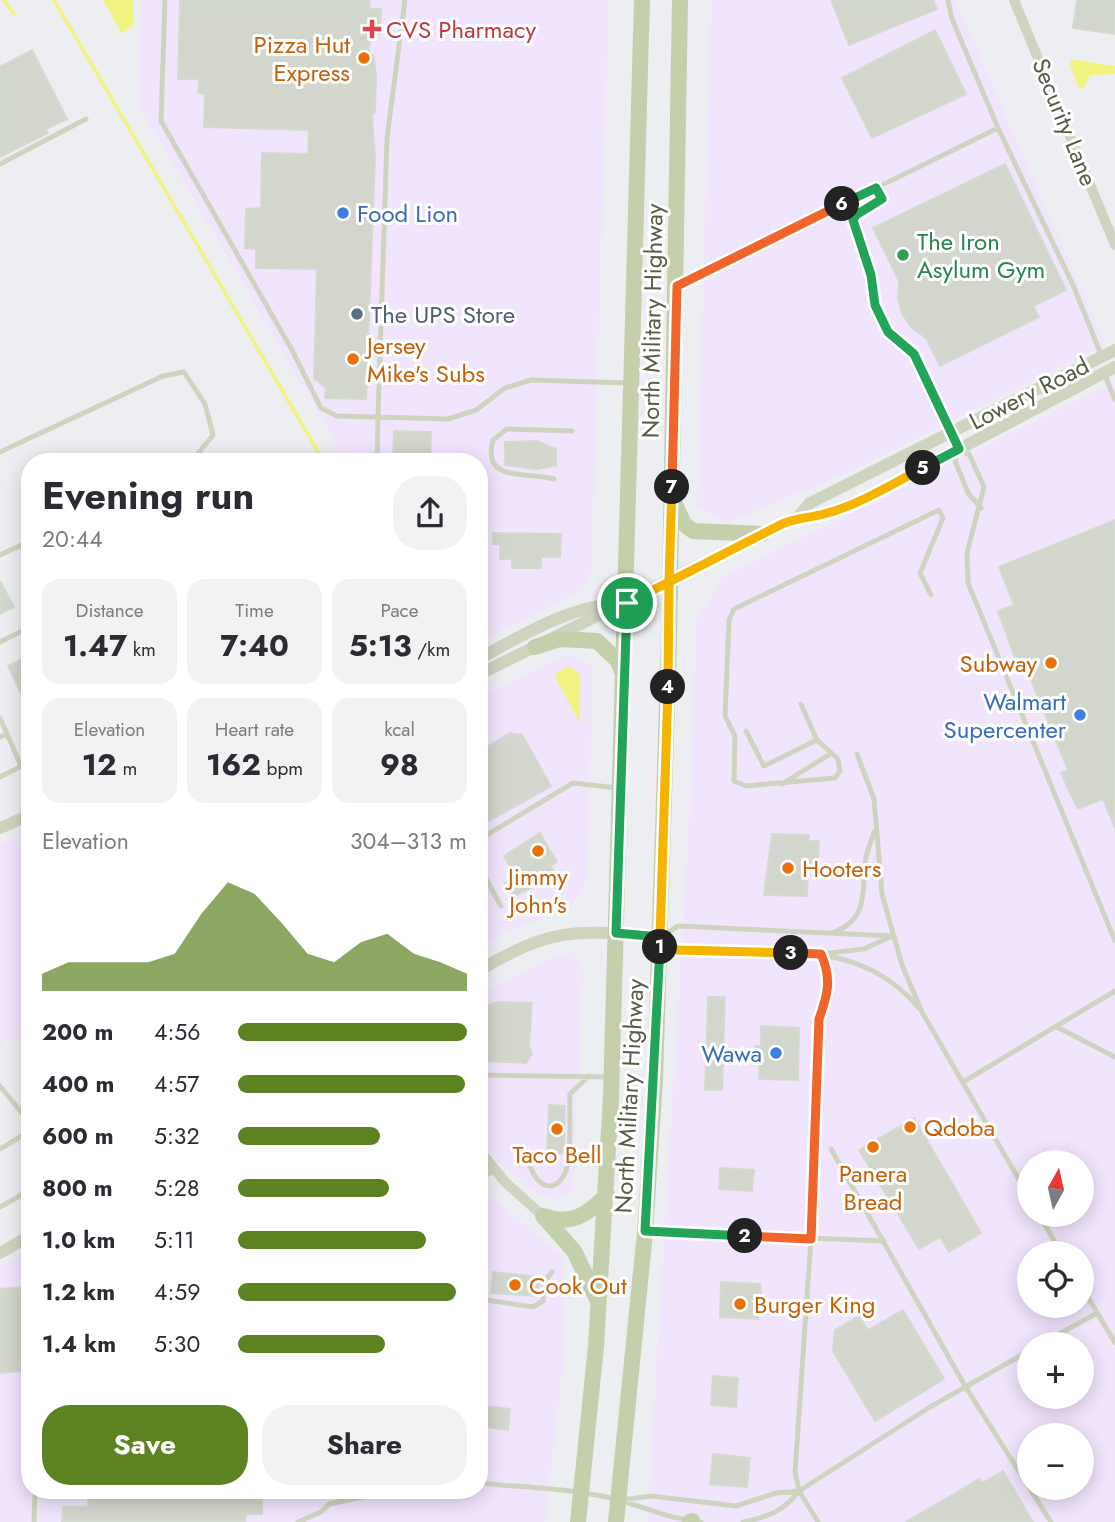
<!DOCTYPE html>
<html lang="en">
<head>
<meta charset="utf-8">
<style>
  body { margin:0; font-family:Jost,sans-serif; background:#f2f2f3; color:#2b2b33; height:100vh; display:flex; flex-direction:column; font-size:26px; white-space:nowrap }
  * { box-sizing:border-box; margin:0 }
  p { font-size:23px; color:#7c7c81 }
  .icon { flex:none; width:38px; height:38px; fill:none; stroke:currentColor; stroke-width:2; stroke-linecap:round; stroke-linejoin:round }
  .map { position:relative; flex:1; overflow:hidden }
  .drawer { position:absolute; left:21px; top:453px; width:467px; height:1046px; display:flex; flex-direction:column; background:#fff; border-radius:28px; box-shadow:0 4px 18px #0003 }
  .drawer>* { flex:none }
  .needle { width:46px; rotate:8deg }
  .controls { position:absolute; left:1017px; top:1150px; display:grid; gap:14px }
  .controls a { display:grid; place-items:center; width:77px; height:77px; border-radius:50%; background:#fff; box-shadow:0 4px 18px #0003; font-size:35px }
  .pin { position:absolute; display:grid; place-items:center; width:60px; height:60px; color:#fff; margin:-30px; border:4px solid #fff; border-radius:50%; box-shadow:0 2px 7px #0007 }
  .km { position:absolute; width:35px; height:35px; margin:-18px; border-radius:50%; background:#222; color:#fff; font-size:19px; line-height:35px; text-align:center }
  .round { display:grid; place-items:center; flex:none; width:74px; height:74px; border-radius:28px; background:#f2f2f3 }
  .headline { display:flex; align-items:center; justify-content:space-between; height:119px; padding:0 21px }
  h1 { font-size:38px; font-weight:700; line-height:52px }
  .figures { display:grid; grid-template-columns:repeat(3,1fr); gap:10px; height:119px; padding:7px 21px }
  .figures div { display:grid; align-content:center; border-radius:18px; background:#f2f2f3; text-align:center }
  .figures b { font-size:30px; font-weight:700 }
  .figures small { font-size:19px; font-weight:400 }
  .figures p { font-size:19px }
  .chart { height:196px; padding:14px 21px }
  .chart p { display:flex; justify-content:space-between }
  .chart svg { width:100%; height:126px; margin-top:7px; fill:#5d8221; opacity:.7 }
  .action { display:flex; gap:14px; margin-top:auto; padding:14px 21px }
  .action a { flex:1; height:80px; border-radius:28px; background:#5d8221; color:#fff; font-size:28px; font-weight:700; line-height:80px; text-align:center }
  .action a+a { background:#f2f2f3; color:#2b2b33 }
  ul { padding:0 21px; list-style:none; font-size:23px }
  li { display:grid; grid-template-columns:112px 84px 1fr; align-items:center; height:52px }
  li i { height:18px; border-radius:9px; background:#5d8221 }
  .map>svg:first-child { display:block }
  .commercial { fill:#f1e5fd; fill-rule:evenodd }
  .water { fill:#f1f381 }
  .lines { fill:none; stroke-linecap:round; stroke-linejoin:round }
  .stream { stroke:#f1f381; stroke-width:3.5 }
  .building { fill:#d2d6cc; stroke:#d5dad1; stroke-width:2 }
  .service { stroke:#cfd4c0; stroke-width:5 }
  .minor { stroke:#cfd4c0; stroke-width:10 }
  .tertiary { stroke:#cfd4c0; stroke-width:12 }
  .primary { stroke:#c4cfab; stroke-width:16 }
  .split-1-casing { stroke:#fff; stroke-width:14 }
  .split-2-casing { stroke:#fff; stroke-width:14 }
  .split-3-casing { stroke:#fff; stroke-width:14 }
  .split-4-casing { stroke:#fff; stroke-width:14 }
  .split-5-casing { stroke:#fff; stroke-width:14 }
  .split-6-casing { stroke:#fff; stroke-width:14 }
  .split-7-casing { stroke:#fff; stroke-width:14 }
  .split-8-casing { stroke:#fff; stroke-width:14 }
  .split-1 { stroke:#22a559; stroke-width:9 }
  .split-2 { stroke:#22a559; stroke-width:9 }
  .split-3 { stroke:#f0652b; stroke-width:9 }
  .split-4 { stroke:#f5b400; stroke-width:9 }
  .split-5 { stroke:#f5b400; stroke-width:9 }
  .split-6 { stroke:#22a559; stroke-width:9 }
  .split-7 { stroke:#f0652b; stroke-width:9 }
  .split-8 { stroke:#f5b400; stroke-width:9 }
  .health-dot { fill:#e0444e; stroke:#fff; stroke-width:2.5 }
  .food-dot { fill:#e8710a; stroke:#fff; stroke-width:2.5 }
  .shop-dot { fill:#3f7fe0; stroke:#fff; stroke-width:2.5 }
  .leisure-dot { fill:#2e9e5b; stroke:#fff; stroke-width:2.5 }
  .service-dot { fill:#5c6f8a; stroke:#fff; stroke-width:2.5 }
  .labels { text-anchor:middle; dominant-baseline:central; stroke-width:6; stroke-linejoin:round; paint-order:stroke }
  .health-label { font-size:24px; fill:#be3a42; stroke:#fff; text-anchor:start }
  .food-label { font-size:24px; fill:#c56008; stroke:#fff; text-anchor:start }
  .street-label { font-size:24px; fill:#565d44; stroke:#fff }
  .shop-label { font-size:24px; fill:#366cbe; stroke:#fff; text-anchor:end }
  .leisure-label { font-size:24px; fill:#27864d; stroke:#fff; text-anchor:start }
  .service-label { font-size:24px; fill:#4e5e75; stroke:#fff; text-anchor:start }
</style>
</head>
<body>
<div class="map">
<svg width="1115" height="1522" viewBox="0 0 1115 1522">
  <rect width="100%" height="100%" fill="#edeef1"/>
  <path class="commercial" d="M141,0H609L591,578L580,591L480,642V462H343L336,443L138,104Z
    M711,0H956L1105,345L845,474L726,523L697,506Z
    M1115,382V1522H647L690,805L696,621L723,577ZM1029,1162H1082V1214H1029ZM1029,1253H1082V1306H1029ZM1029,1344H1082V1396H1029ZM1029,1435H1082V1488H1029Z
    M568,654L593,667L588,867L581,896L567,910L505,932L480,948V697Z
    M30,831V1033L0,1043V844Z
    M575,953L583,970L573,1190L554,1200L535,1192L494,1158L480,1135V994L553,956Z
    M480,1185L563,1257L566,1339L545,1522H0V1266L30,1249V1491H480Z"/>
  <path class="water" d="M103,0H133L134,24L122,34Z
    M1071,59L1115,66V74L1090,75L1083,89L1078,87L1070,65Z
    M568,666L580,674V724L554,675Z"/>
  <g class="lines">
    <path class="stream" d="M4,0L14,14
      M54,0L324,462"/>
  </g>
  <path class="building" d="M180,0H370L369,9H381L380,34L370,33L369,53L374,56L376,76L375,112L372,116L375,156L366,399L325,398L326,388L314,378L317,269L256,268V249L245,248L246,209L261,208L262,153L308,154L309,130L204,127L205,94L198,93L199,79H178Z
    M831,0H933L937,9L849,45Z
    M1077,0H1115V34L1073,28Z
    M935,30L966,94L872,138L842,78Z
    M32,50L67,119L46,129L48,133L0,157V67Z
    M1005,164L1066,290L1033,306L1039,317L940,366L926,338L912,328L902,314L898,298L899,281L873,228Z
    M394,431L431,432L430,462H393Z
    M537,441L556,449V466L536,469L505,465V442Z
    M1115,520V828L1103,799L1078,809L1069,791L1061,773L1068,770L1022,658L1016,660L998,611L1014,605L999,567Z
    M493,533L561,534L560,557H541V568H512V559H500V544H493Z
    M0,581L14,607L0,614Z
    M30,655V712L8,666Z
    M510,733L522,735L551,786L484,824L480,819V751Z
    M540,833L557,862L551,866L556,875L513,897L505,883L516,877L504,856Z
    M772,834L809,835V841H819L818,864H808L807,896L764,895Z
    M708,997H725L722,1090H705Z
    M500,1002L532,1003L529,1046L532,1054L526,1063L487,1061L488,1044L480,1043V1007Z
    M761,1026L799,1028L798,1080L759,1079L760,1061H755V1046H761Z
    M549,1105L565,1106L564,1154L547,1153Z
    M914,1118L981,1233L949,1252L940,1237L919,1249L859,1150Z
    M720,1168L754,1170L752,1191L719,1189Z
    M493,1272L540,1277L537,1296L491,1293Z
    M721,1282L760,1284L762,1301H759L758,1319L720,1317Z
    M23,1287L24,1298H30V1370L0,1373V1289Z
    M903,1310L944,1379L875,1421L833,1351L835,1330L859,1316L868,1330Z
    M713,1376L738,1378L736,1407L711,1405Z
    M480,1405L510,1409L508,1430L480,1426Z
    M713,1454L750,1458L747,1487L710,1484Z
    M1003,1471L1033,1522H906L979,1479L982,1483Z
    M89,1491H262V1514H246L245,1522H62L63,1507H88Z"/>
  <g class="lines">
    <path class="service" d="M165,0L161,121L292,350L321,408L337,416L378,417L387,138L405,0
      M948,0L952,19L998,128L1073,285L1102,357
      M0,164L86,119
      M876,188L882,199L856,215L854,220L867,261L875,305L888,332L914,354L959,449L955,461L968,493L981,508
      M677,286L998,128
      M1104,373L1115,400
      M0,452L163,376L184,372L205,404L213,435L191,462
      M960,452L969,454L984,487L967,553L968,583L1115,941
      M377,462L378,417L448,419L476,410L505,388L531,380L627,383
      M554,479C526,471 481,483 493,440L507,429L572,431
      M0,555L30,541
      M0,642L30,627
      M801,704L817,740L838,759L840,771L835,778L746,786L734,781L735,736L725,716L729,620L734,609L939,510L943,518L920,573L931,595
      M0,718L7,734
      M746,731L764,766L817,740
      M0,737L7,734L21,766
      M857,754L874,799L882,894L902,965L922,1012L1029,1197
      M0,777L30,762
      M782,784L830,754
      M480,839L573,783L618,788
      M480,868L501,906
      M678,926L892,936L864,949L821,954L677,950L660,937Z
      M834,932C867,920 863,893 865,863C866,853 871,842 874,832
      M829,956C866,964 893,978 918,1007
      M1057,1027L1115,1057
      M480,1075L609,1077
      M963,1082L1115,991
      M0,1086L30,1123
      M0,1149L30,1131
      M831,1149L965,1386L1051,1522
      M527,1151C527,1169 545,1202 563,1177C573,1163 569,1112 570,1094L589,1076
      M480,1178L495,1170
      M0,1207L30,1190
      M1039,1214L1061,1253
      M648,1232L884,1241
      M1082,1287L1115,1343
      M480,1299L533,1307L543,1301L544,1282L552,1272
      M1041,1344L1097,1313
      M480,1483C525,1488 573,1488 618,1500C647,1508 670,1519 701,1522
      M621,1500L651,1496L736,1506L776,1493L799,1491
      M34,1522L35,1491
      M298,1522L321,1512L329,1504L392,1491
      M743,1522C768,1517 784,1511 799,1491L930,1407L1029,1351
      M818,1522L799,1491L795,1472L811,1239L819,1019C828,994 832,979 821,954"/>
    <path class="minor" d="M1014,0L1115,245
      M480,1151L505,1182L543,1216"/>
    <path class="tertiary" d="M798,517L810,503L1115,350
      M480,658C525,634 569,606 621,603
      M480,674L782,524L798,517L824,514L864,499L1115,367
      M0,828L30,815
      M480,970C555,926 576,930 660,937
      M0,1253L30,1236"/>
    <path class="primary" d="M673,500L684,524L693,531L762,534
      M535,647L560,639L597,641L617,660L623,673
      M543,1216L574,1251L598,1301
      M543,1216C571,1226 588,1215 607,1194
      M578,1522L596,1346L611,1097L642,0
      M616,1522L645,1232L655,1078L669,643L680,0
      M690,1522L692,1521"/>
  </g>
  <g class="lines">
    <g class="split-1-casing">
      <path id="split-1" d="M627,603L616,933L660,937V947"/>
    </g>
    <g class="split-2-casing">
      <path id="split-2" d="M660,947L645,1231L745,1236"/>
    </g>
    <g class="split-3-casing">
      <path id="split-3" d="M745,1236L811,1239L819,1019C828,994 832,979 821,954L791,953"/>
    </g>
    <g class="split-4-casing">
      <path id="split-4" d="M668,687L660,937L677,950L791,953"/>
    </g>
    <g class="split-5-casing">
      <path id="split-5" d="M668,687L669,582L782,524C796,518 809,518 824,514C859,505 892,484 923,468"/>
    </g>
    <g class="split-6-casing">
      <path id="split-6" d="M842,204L876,188L882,199L856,215L853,220L871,275L875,305L888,332L914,354L959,449L923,468"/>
    </g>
    <g class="split-7-casing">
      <path id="split-7" d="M672,487L677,286L842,204"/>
    </g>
    <g class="split-8-casing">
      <path id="split-8" d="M627,603L669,582L672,487"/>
    </g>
    <use href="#split-1" class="split-1"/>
    <use href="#split-2" class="split-2"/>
    <use href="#split-3" class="split-3"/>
    <use href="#split-4" class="split-4"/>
    <use href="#split-5" class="split-5"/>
    <use href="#split-6" class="split-6"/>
    <use href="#split-7" class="split-7"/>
    <use href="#split-8" class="split-8"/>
  </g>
  <path class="health-dot" d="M368.5 18.5h7v7h7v7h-7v7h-7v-7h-7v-7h7z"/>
  <g class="food-dot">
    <circle cx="364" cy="58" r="7"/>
    <circle cx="353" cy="359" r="7"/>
    <circle cx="1051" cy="663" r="7"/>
    <circle cx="538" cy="851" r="7"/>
    <circle cx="788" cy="868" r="7"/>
    <circle cx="910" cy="1127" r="7"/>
    <circle cx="557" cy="1129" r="7"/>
    <circle cx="873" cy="1147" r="7"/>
    <circle cx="515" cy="1285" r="7"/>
    <circle cx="740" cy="1304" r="7"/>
  </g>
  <g class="shop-dot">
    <circle cx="343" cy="213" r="7"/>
    <circle cx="1080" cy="715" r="7"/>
    <circle cx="776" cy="1053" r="7"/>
  </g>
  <circle class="leisure-dot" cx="903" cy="255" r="7"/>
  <circle class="service-dot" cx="357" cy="314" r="7"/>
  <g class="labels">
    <g class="health-label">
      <text x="386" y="29">CVS Pharmacy</text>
    </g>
    <g class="food-label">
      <text x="350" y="44" text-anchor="end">Pizza Hut<tspan x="350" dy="28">Express</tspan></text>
      <text x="367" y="345">Jersey<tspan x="367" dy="28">Mike's Subs</tspan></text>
      <text x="1037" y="663" text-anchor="end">Subway</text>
      <text x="802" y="868">Hooters</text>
      <text x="538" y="876" text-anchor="middle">Jimmy<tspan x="538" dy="28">John's</tspan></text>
      <text x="924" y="1127">Qdoba</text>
      <text x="557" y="1154" text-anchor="middle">Taco Bell</text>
      <text x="873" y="1173" text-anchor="middle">Panera<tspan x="873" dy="28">Bread</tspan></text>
      <text x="529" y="1285">Cook Out</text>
      <text x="754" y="1304">Burger King</text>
    </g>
    <g class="street-label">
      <text transform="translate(1065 122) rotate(68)">Security Lane</text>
      <text transform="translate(652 321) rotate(-89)">North Military Highway</text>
      <text transform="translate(1029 393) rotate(-27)">Lowery Road</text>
      <text transform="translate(629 1096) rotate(-87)">North Military Highway</text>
    </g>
    <g class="shop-label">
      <text x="357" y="213" text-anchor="start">Food Lion</text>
      <text x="1066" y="701">Walmart<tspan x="1066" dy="28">Supercenter</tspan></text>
      <text x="762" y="1053">Wawa</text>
    </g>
    <g class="leisure-label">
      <text x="917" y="241">The Iron<tspan x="917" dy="28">Asylum Gym</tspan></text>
    </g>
    <g class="service-label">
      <text x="371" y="314">The UPS Store</text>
    </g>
  </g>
</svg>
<div class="controls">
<a><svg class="needle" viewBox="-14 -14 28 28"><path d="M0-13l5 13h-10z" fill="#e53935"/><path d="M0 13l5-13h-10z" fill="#7c7c81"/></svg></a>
<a><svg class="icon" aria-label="locate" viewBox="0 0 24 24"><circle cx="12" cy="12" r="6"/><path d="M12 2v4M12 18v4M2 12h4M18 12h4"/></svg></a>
<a>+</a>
<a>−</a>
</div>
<div class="pin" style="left:627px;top:603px;background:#1e9e55"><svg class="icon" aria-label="arrive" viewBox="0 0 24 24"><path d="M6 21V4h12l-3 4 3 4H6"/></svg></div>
<b class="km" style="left:660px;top:947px">1</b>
<b class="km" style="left:745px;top:1236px">2</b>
<b class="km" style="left:791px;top:953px">3</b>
<b class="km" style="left:668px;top:687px">4</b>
<b class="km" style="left:923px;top:468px">5</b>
<b class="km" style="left:842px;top:204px">6</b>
<b class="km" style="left:672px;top:487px">7</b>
<section class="drawer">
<div class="headline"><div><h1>Evening run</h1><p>20:44</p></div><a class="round"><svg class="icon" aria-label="share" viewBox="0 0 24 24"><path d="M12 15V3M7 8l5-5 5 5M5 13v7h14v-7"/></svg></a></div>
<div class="figures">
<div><p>Distance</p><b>1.47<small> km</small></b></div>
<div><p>Time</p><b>7:40</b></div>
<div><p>Pace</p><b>5:13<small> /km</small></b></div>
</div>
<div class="figures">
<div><p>Elevation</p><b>12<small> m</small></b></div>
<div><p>Heart rate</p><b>162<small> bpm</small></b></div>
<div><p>kcal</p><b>98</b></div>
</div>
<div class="chart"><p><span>Elevation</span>304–313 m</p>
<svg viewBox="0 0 160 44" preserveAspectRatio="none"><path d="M0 44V38L10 34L20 34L30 34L40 34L50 31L60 17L70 6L80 10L90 20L100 31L110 34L120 27L130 24L140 31L150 34L160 38V44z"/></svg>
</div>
<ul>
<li><b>200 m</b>4:56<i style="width:100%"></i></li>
<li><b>400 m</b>4:57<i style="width:99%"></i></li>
<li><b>600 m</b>5:32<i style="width:62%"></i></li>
<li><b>800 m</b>5:28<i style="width:66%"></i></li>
<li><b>1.0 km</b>5:11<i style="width:82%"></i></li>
<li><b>1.2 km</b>4:59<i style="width:95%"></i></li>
<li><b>1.4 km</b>5:30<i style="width:64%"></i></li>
</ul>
<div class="action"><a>Save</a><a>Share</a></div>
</section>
</div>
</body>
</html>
